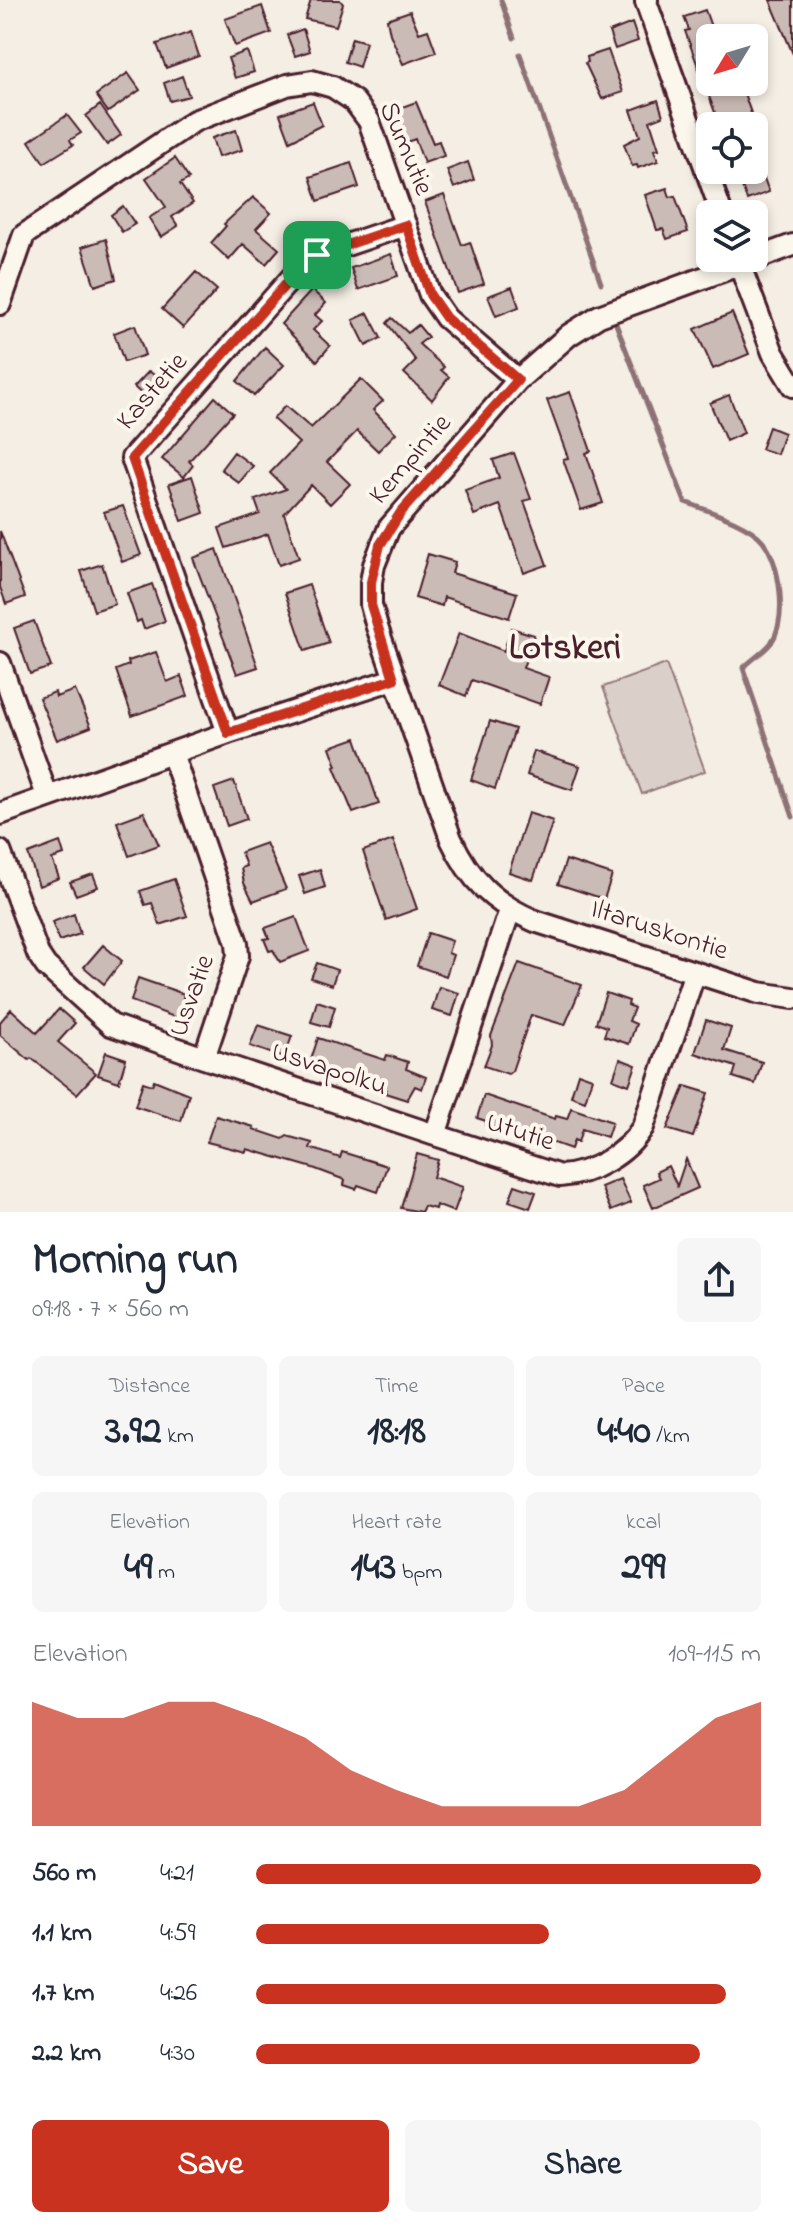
<!DOCTYPE html>
<html lang="en">
<head>
<meta charset="utf-8">
<style>
  body { margin:0; font-family:"Indie Flower",sans-serif; background:#f6f6f7; color:#1f2937; height:100vh; display:flex; flex-direction:column; font-size:30px; white-space:nowrap }
  * { box-sizing:border-box; margin:0 }
  p { font-size:26px; color:#747a83 }
  .icon { flex:none; width:44px; height:44px; fill:none; stroke:currentColor; stroke-width:2; stroke-linecap:round; stroke-linejoin:round }
  .map { position:relative; height:1212px; overflow:hidden }
  .sheet { display:flex; flex-direction:column; background:#fff; flex:1 }
  .sheet>* { flex:none }
  .needle { width:52px; rotate:232deg }
  .buttons { position:absolute; left:696px; top:24px; display:grid; gap:16px }
  .buttons a { display:grid; place-items:center; width:72px; height:72px; border-radius:12px; background:#fff; box-shadow:0 4px 12px #0003; font-size:40px }
  .pin { position:absolute; display:grid; place-items:center; width:68px; height:68px; color:#fff; margin:-34px; border-radius:16px; box-shadow:0 4px 12px #0006 }
  .round { display:grid; place-items:center; flex:none; width:84px; height:84px; border-radius:12px; background:#f6f6f7 }
  .summary { display:flex; align-items:center; justify-content:space-between; height:136px; padding:0 32px }
  h1 { font-size:44px; font-weight:700; line-height:60px }
  .figures { display:grid; grid-template-columns:repeat(3,1fr); gap:12px; height:136px; padding:8px 32px }
  .figures div { display:grid; align-content:center; border-radius:12px; background:#f6f6f7; text-align:center }
  .figures b { font-size:40px; font-weight:700 }
  .figures small { font-size:22px; font-weight:400 }
  .figures p { font-size:22px }
  .chart { height:224px; padding:16px 32px }
  .chart p { display:flex; justify-content:space-between }
  .chart svg { width:100%; height:144px; margin-top:8px; fill:#c8321e; opacity:.7 }
  .primary-button { display:flex; gap:16px; margin-top:auto; padding:16px 32px }
  .primary-button a { flex:1; height:92px; border-radius:12px; background:#c8321e; color:#fff; font-size:32px; font-weight:700; line-height:92px; text-align:center }
  .primary-button a+a { background:#f6f6f7; color:#1f2937 }
  ul { padding:0 32px; list-style:none; font-size:26px }
  li { display:grid; grid-template-columns:128px 96px 1fr; align-items:center; height:60px }
  li i { height:20px; border-radius:10px; background:#c8321e }
  .map>svg:first-child { display:block }
  .green { fill:#dbd0c9; stroke:#92787a; stroke-width:2 }
  .lines { fill:none; stroke-linecap:round; stroke-linejoin:round }
  .stream { stroke:#8d7174; stroke-width:5 }
  .building { fill:#cabbb6; stroke:#4a1f2b; stroke-width:2 }
  .minor-casing { stroke:#4a1f2b; stroke-width:26 }
  .minor { stroke:#fbf7ec; stroke-width:20 }
  .route-casing { stroke:#fff; stroke-width:16 }
  .route { stroke:#c8321e; stroke-width:10 }
  .labels { text-anchor:middle; dominant-baseline:central; stroke-width:8; stroke-linejoin:round; paint-order:stroke }
  .street-label { font-size:28px; fill:#4a1f2b; stroke:#fbf7ec }
  .district-label { font-size:36px; font-weight:bold; fill:#4a1f2b; stroke:#fbf7ec }
</style>
</head>
<body>
<div class="map">
<svg width="793" height="1212" viewBox="0 0 793 1212">
  <rect width="100%" height="100%" fill="#f4eee4"/>
  <filter id="ink" filterUnits="userSpaceOnUse"><feTurbulence type="fractalNoise" baseFrequency=".0125" numOctaves="2"/><feDisplacementMap in="SourceGraphic" scale="16" xChannelSelector="R" yChannelSelector="G"/><feConvolveMatrix kernelMatrix="1 2 1 2 8 2 1 2 1" color-interpolation-filters="sRGB"/></filter>
  <g filter="url(#ink)">
    <path class="green" d="M666,664L705,771L642,794L603,687Z"/>
    <g class="lines">
      <path class="stream" d="M501,0L514,38
        M520,54L601,283
        M616,324L685,502C706,510 750,524 763,541C780,564 788,618 771,643C764,652 751,660 743,668L793,817"/>
    </g>
    <path class="building" d="M311,0H340L343,4L336,26L305,19Z
      M770,0H793V54Z
      M262,6L271,33L235,46L225,19Z
      M705,10L715,38H710V82H740L752,116L725,126H720L685,31L689,30L684,17Z
      M410,11L419,33L428,30L436,52L403,64L390,34L387,19Z
      M632,23L638,41L615,49L609,32Z
      M303,29L310,51L295,56L287,35Z
      M191,32L199,56L166,68L157,44Z
      M352,38L366,42L359,67L345,62Z
      M608,50L623,92L602,99L585,63L588,62L587,57Z
      M247,51L254,72L235,78L228,58Z
      M128,73L140,90L108,112L96,95Z
      M182,76L189,96L170,101L164,83Z
      M658,100L663,116L650,121L659,149L654,150L658,161L638,168L637,165L632,166L624,144L640,136L631,110Z
      M313,102L322,125L290,141L280,114Z
      M416,102L433,143L439,141L444,156L424,163L415,139L404,143L388,112Z
      M100,105L121,135L107,145L86,116Z
      M67,115L81,133L70,140L73,145L44,163L29,141Z
      M236,130L242,150L218,157L212,138Z
      M175,158L189,179L180,184L193,203L172,217L178,226L161,237L149,218L166,207L146,178Z
      M468,162L474,180L454,188L447,170Z
      M351,163L359,187L318,201L310,177Z
      M736,170H761L769,192L747,200Z
      M667,188L670,197L675,196L688,232L667,239L663,229L657,230L645,195Z
      M444,195L462,245L470,242L484,284L458,293L425,202Z
      M253,197L271,213L256,229L279,249L266,264L243,244L229,260L211,243L226,226L224,224Z
      M123,206L135,224L122,232L111,215Z
      M106,239L116,279L95,286L82,247Z
      M391,254L398,276L358,290L351,268Z
      M196,272L217,290L183,328L162,309Z
      M512,287L519,307L496,316L488,296Z
      M312,290L326,303L315,315L322,321L313,330L330,346L317,361L281,324Z
      M368,313L381,338L366,346L353,320Z
      M732,313L749,354L713,369L695,329Z
      M392,318L408,333L418,325L428,337L419,344L444,367L441,370L449,377L432,400L404,373L416,361L387,323Z
      M135,325L145,355L124,362L114,333Z
      M265,347L284,365L254,396L237,381Z
      M149,371L163,382L147,399L134,387Z
      M361,379L383,401L373,410L396,433L378,451L357,431L327,462L350,484L330,504L311,485L284,514L299,558L279,565L268,534L226,548L219,528L260,514L255,500L286,489L270,473L299,443L273,419L285,406L311,428Z
      M570,392L591,451L586,453L603,503L581,510L563,459L568,458L547,400Z
      M729,395L744,433L726,441L710,403Z
      M215,397L233,413L189,461L193,465L184,477L162,459Z
      M769,427L784,433L777,454L761,449Z
      M234,452L253,466L239,483L221,469Z
      M514,453L531,499L524,501L547,565L524,573L500,505L474,515L465,490L499,478L493,460Z
      M192,476L204,513L182,521L169,484Z
      M123,506L141,555L122,562L104,512Z
      M0,531L25,597L6,604L0,587Z
      M217,549L258,667L237,674L193,558Z
      M428,554L455,562L452,573L517,593L509,618L444,597L442,606L415,598Z
      M102,564L115,604L94,611L81,571Z
      M152,584L165,621L144,629L141,620L137,622L127,593Z
      M309,585L329,643L305,651L285,593Z
      M34,621L51,667L30,674L14,628Z
      M511,628L534,635L523,668L549,677L540,704L472,680L466,696L439,685L459,633L504,651Z
      M156,652L167,682L181,676L188,696L132,716L116,670L129,665L128,661Z
      M75,690L91,727L57,740L39,698L55,692L56,697Z
      M490,721L515,729L495,789L471,780Z
      M356,738L379,804L353,813L334,767L337,766L330,747Z
      M534,751L580,766L572,790L527,775Z
      M234,781L247,819L227,826L214,788Z
      M144,812L159,845L129,856L117,822Z
      M528,813L553,821L533,880L509,872Z
      M393,840L417,909L386,920L363,851Z
      M60,842L64,855L52,859L59,878L39,886L28,854Z
      M266,843L286,889L253,901L244,883L241,868L246,866L241,852Z
      M566,860L612,875L604,899L558,884Z
      M320,869L325,887L305,894L299,876Z
      M93,874L98,887L76,895L70,882Z
      M174,879L187,916L160,925L152,903L145,905L140,891Z
      M74,914L80,934L59,941L52,922Z
      M296,917L309,951L280,962L273,950L269,951L264,939L269,938L265,928Z
      M428,933L452,941L448,953L453,955L446,976L417,966Z
      M103,945L122,961L104,984L84,967Z
      M317,963L337,970L332,985L311,978Z
      M519,963L582,985L565,1025L531,1015L512,1071L508,1074L484,1066L492,1045L491,1036Z
      M138,978L184,994L183,998L191,1000L185,1021L131,1001Z
      M439,987L459,993L452,1016L432,1010Z
      M606,993L629,1001L628,1005L634,1008L629,1021L636,1024L629,1044L604,1036L607,1027L596,1023Z
      M317,1001L335,1007L329,1027L311,1022Z
      M11,1009L37,1033L59,1009L75,1023L58,1042L96,1073L77,1094L31,1058L29,1060L0,1035V1022Z
      M706,1020L731,1028L724,1050L762,1062L755,1084L733,1077L736,1067L695,1053Z
      M258,1025L292,1036L284,1058L250,1046Z
      M318,1038L385,1060L387,1055L408,1062L406,1069L426,1077L422,1089L415,1086L407,1100L385,1093L386,1090L309,1066Z
      M106,1052L126,1059L119,1082L98,1075Z
      M620,1059L636,1065L629,1085L613,1079Z
      M578,1073L592,1078L585,1101L571,1096Z
      M154,1080L189,1094L181,1121L135,1106L143,1082L152,1085Z
      M685,1086L708,1093L693,1137L667,1129Z
      M484,1095L555,1119L556,1116L567,1119L571,1108L612,1122L607,1137L582,1129L578,1142L574,1140L571,1149L526,1133L524,1138L485,1125L486,1121L477,1118Z
      M216,1116L254,1127L253,1129L283,1139L287,1136L312,1143L310,1148L340,1158L342,1152L387,1166L378,1192L358,1185L356,1189L344,1185L345,1180L313,1168L247,1149L246,1152L207,1142Z
      M417,1154L438,1160L433,1177L463,1187L454,1212L436,1205L435,1209L424,1206L421,1212L401,1208Z
      M686,1159L698,1188L653,1208L643,1185L659,1178L656,1172L668,1166L677,1186Z
      M620,1179L631,1203L611,1211L601,1187Z
      M515,1185L536,1192L530,1208L509,1201Z"/>
    <g class="lines">
      <g class="minor-casing">
        <path id="minor" d="M647,0L646,2L722,214
          M793,245L599,316L569,335L518,380L389,528L374,565L371,582V605L377,627L451,839C470,880 493,903 535,921L759,993L793,998
          M737,258L773,353L793,386
          M0,304L24,235L194,121L287,85L312,81L333,87L354,101L369,121L430,295L446,318L518,380
          M0,663L47,796
          M228,733L132,458L302,266L317,255L406,225
          M0,814L228,733L394,679
          M0,851L38,954L46,966L111,1025L204,1058L238,956L237,943L172,753
          M510,910L435,1135L560,1176C592,1174 627,1154 643,1127L695,972
          M204,1058L435,1135"/>
      </g>
      <use href="#minor" class="minor"/>
    </g>
  </g>
  <g class="lines" filter="url(#ink)">
    <g class="route-casing">
      <path id="route" d="M406,225L430,295L446,318L518,380L401,512L380,545L371,582V605L394,679L228,733L132,458L302,266L317,255Z"/>
    </g>
    <use href="#route" class="route"/>
  </g>
  <g class="labels">
    <g class="street-label">
      <text transform="translate(405 149) rotate(67)">Sumutie</text>
      <text transform="translate(153 392) rotate(-49)">Kastetie</text>
      <text transform="translate(411 460) rotate(-49)">Kempintie</text>
      <text transform="translate(659 931) rotate(18)">Iltaruskontie</text>
      <text transform="translate(193 996) rotate(-70)">Usvatie</text>
      <text transform="translate(329 1070) rotate(18)">Usvapolku</text>
      <text transform="translate(520 1133) rotate(18)">Ututie</text>
    </g>
    <g class="district-label">
      <text x="565" y="649">Lotskeri</text>
    </g>
  </g>
</svg>
<div class="buttons">
<a><svg class="needle" viewBox="-14 -14 28 28"><path d="M0-13l5 13h-10z" fill="#e53935"/><path d="M0 13l5-13h-10z" fill="#747a83"/></svg></a>
<a><svg class="icon" aria-label="locate" viewBox="0 0 24 24"><circle cx="12" cy="12" r="6"/><path d="M12 2v4M12 18v4M2 12h4M18 12h4"/></svg></a>
<a><svg class="icon" aria-label="layers" viewBox="0 0 24 24"><path d="M12 4l9 5-9 5-9-5zM3 14l9 5 9-5"/></svg></a>
</div>
<div class="pin" style="left:317px;top:255px;background:#1e9e55"><svg class="icon" aria-label="arrive" viewBox="0 0 24 24"><path d="M6 21V4h12l-3 4 3 4H6"/></svg></div>
</div>
<section class="sheet">
<div class="summary"><div><h1>Morning run</h1><p>09:18 · 7 × 560 m</p></div><a class="round"><svg class="icon" aria-label="share" viewBox="0 0 24 24"><path d="M12 15V3M7 8l5-5 5 5M5 13v7h14v-7"/></svg></a></div>
<div class="figures">
<div><p>Distance</p><b>3.92<small> km</small></b></div>
<div><p>Time</p><b>18:18</b></div>
<div><p>Pace</p><b>4:40<small> /km</small></b></div>
</div>
<div class="figures">
<div><p>Elevation</p><b>49<small> m</small></b></div>
<div><p>Heart rate</p><b>143<small> bpm</small></b></div>
<div><p>kcal</p><b>299</b></div>
</div>
<div class="chart"><p><span>Elevation</span>109–115 m</p>
<svg viewBox="0 0 160 44" preserveAspectRatio="none"><path d="M0 44V6L10 11L20 11L30 6L40 6L50 11L60 17L70 27L80 33L90 38L100 38L110 38L120 38L130 33L140 22L150 11L160 6V44z"/></svg>
</div>
<ul>
<li><b>560 m</b>4:21<i style="width:100%"></i></li>
<li><b>1.1 km</b>4:59<i style="width:58%"></i></li>
<li><b>1.7 km</b>4:26<i style="width:93%"></i></li>
<li><b>2.2 km</b>4:30<i style="width:88%"></i></li>
</ul>
<div class="primary-button"><a>Save</a><a>Share</a></div>
</section>
</body>
</html>
